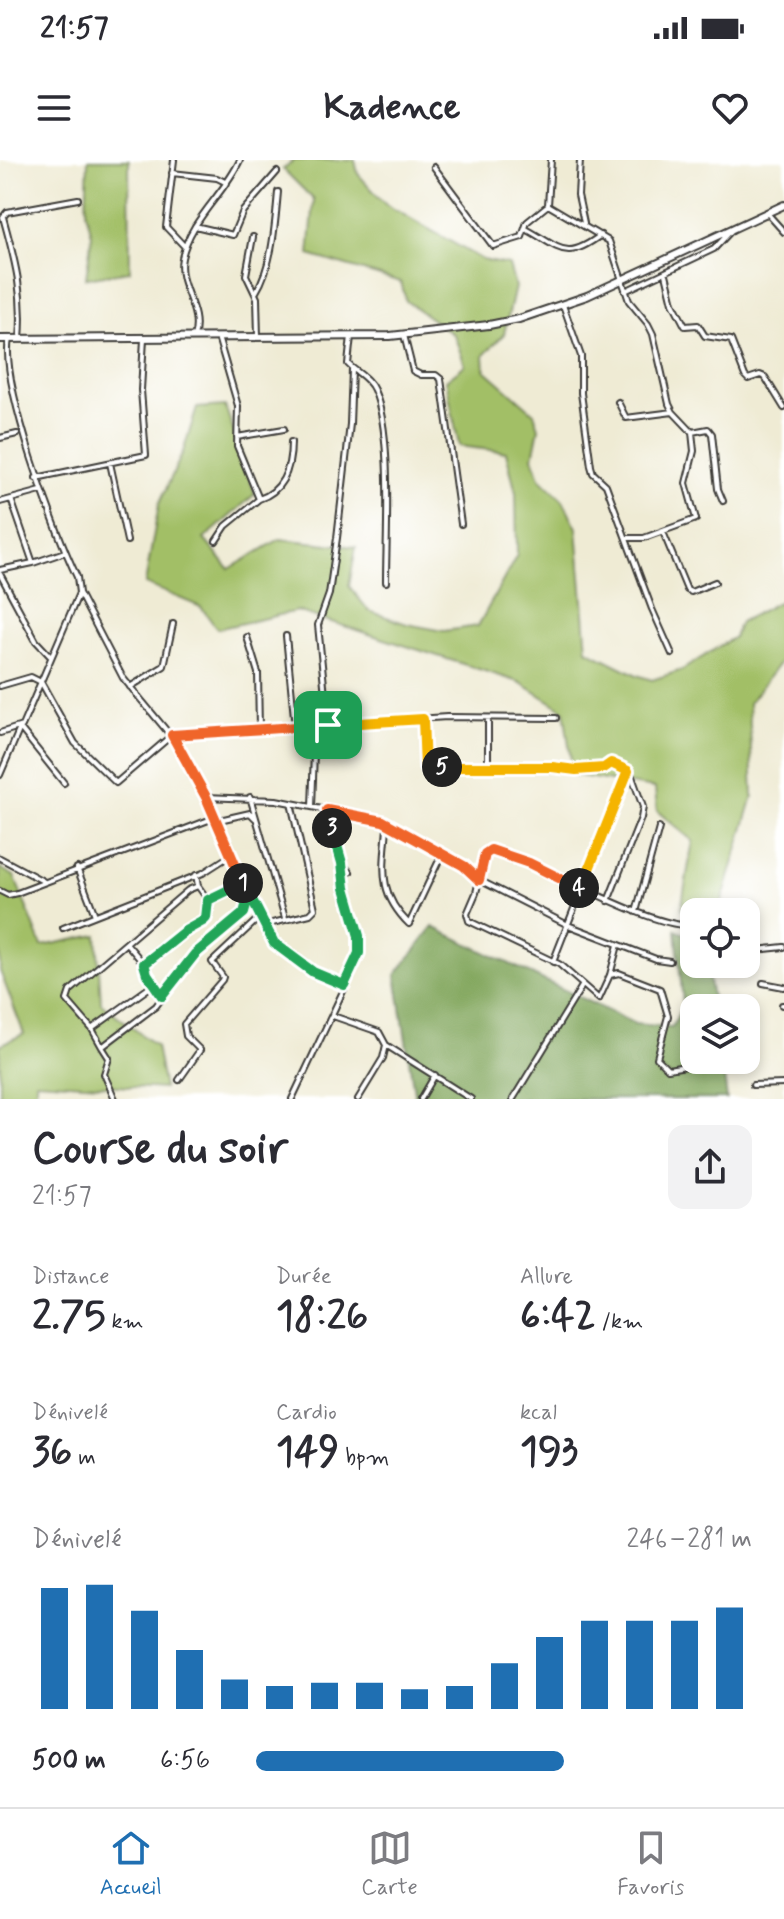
<!DOCTYPE html>
<html lang="fr">
<head>
<meta charset="utf-8">
<style>
  body { margin:0; font-family:Mynerve,sans-serif; background:#f2f2f3; color:#2b2b33; height:100vh; display:flex; flex-direction:column; font-size:30px; white-space:nowrap }
  * { box-sizing:border-box; margin:0 }
  p { font-size:26px; color:#7c7c81 }
  .icon { flex:none; width:44px; height:44px; fill:none; stroke:currentColor; stroke-width:2; stroke-linecap:round; stroke-linejoin:round }
  .map { position:relative; height:939px; overflow:hidden }
  .details { display:flex; flex-direction:column; background:#fff; flex:1 }
  .details>* { flex:none }
  .fabs { position:absolute; left:680px; top:738px; display:grid; gap:16px }
  .fabs a { display:grid; place-items:center; width:80px; height:80px; border-radius:16px; background:#fff; box-shadow:0 4px 12px #0003; font-size:40px }
  .pin { position:absolute; display:grid; place-items:center; width:68px; height:68px; color:#fff; margin:-34px; border-radius:16px; box-shadow:0 4px 12px #0006 }
  .km { position:absolute; width:40px; height:40px; margin:-20px; border-radius:50%; background:#222; color:#fff; font-size:22px; line-height:40px; text-align:center }
  .round { display:grid; place-items:center; flex:none; width:84px; height:84px; border-radius:16px; background:#f2f2f3 }
  .overview { display:flex; align-items:center; justify-content:space-between; height:136px; padding:0 32px }
  h1 { font-size:44px; font-weight:800; line-height:60px }
  .metrics { display:grid; grid-template-columns:repeat(3,1fr); gap:12px; height:136px; padding:8px 32px }
  .metrics div { display:grid; align-content:center }
  .metrics b { font-size:40px; font-weight:800 }
  .metrics small { font-size:22px; font-weight:400 }
  .metrics p { font-size:22px }
  .chart { height:224px; padding:16px 32px }
  .chart p { display:flex; justify-content:space-between }
  .chart svg { width:100%; height:144px; margin-top:8px; stroke:#1f6fb2; stroke-width:6 }
  ul { padding:0 32px; list-style:none; font-size:26px }
  li { display:grid; grid-template-columns:128px 96px 1fr; align-items:center; height:60px }
  li i { height:20px; border-radius:10px; background:#1f6fb2 }
  .status { display:flex; justify-content:space-between; align-items:center; height:56px; padding:0 40px; background:#fff; direction:ltr }
  .status svg { height:22px; fill:currentColor }
  header { display:flex; justify-content:space-between; align-items:center; height:104px; padding:0 32px; background:#fff; font-size:36px; font-weight:800 }
  .menu { display:flex; justify-content:space-around; align-items:center; height:112px; border-top:2px solid #e1e1e2; background:#fff; font-size:22px; color:#7c7c81 }
  .menu a { display:grid; justify-items:center; gap:4px }
  .menu .active { color:#1f6fb2 }
  .map>svg:first-child { display:block }
  .green { fill:#a2bf66; stroke:#5f6e41; stroke-width:2 }
  .forest { fill:#81a65b; stroke:#4e613c; stroke-width:2 }
  .lines { fill:none; stroke-linecap:round; stroke-linejoin:round }
  .minor-casing { stroke:#3c3b38; stroke-width:8 }
  .major-casing { stroke:#3c3b38; stroke-width:10 }
  .minor { stroke:#fff; stroke-width:4 }
  .major { stroke:#fff; stroke-width:6 }
  .split-1-casing { stroke:#fff; stroke-width:16 }
  .split-2-casing { stroke:#fff; stroke-width:16 }
  .split-3-casing { stroke:#fff; stroke-width:16 }
  .split-4-casing { stroke:#fff; stroke-width:16 }
  .split-5-casing { stroke:#fff; stroke-width:16 }
  .split-6-casing { stroke:#fff; stroke-width:16 }
  .split-1 { stroke:#f0652b; stroke-width:10 }
  .split-2 { stroke:#22a559; stroke-width:10 }
  .split-3 { stroke:#22a559; stroke-width:10 }
  .split-4 { stroke:#f0652b; stroke-width:10 }
  .split-5 { stroke:#f5b400; stroke-width:10 }
  .split-6 { stroke:#f5b400; stroke-width:10 }
</style>
</head>
<body>
<div class="status"><b>21:57</b><svg viewBox="0 0 49 12"><path d="M0 12V9h3v3zM5 12V6h3v6zM10 12V3h3v9zM15 12V0h3v12zM26 1h20v11H26zM47 4h2v5h-2z"/></svg></div>
<header><svg class="icon" aria-label="menu" viewBox="0 0 24 24"><path d="M4 6h16M4 12h16M4 18h16"/></svg>Kadence<svg class="icon" aria-label="heart" viewBox="0 0 24 24"><path d="M12 20l-8-8c-3-5 5-10 8-4 3-6 11-1 8 4z"/></svg></header>
<div class="map">
<svg width="784" height="939" viewBox="0 0 784 939">
  <rect width="100%" height="100%" fill="#fff"/>
  <filter id="ink" filterUnits="userSpaceOnUse"><feTurbulence type="fractalNoise" baseFrequency=".0125" numOctaves="2"/><feDisplacementMap in="SourceGraphic" scale="16" xChannelSelector="R" yChannelSelector="G"/><feConvolveMatrix kernelMatrix="1 2 1 2 8 2 1 2 1" color-interpolation-filters="sRGB"/></filter>
  <filter id="wash" filterUnits="userSpaceOnUse"><feTurbulence type="fractalNoise" baseFrequency=".006" numOctaves="4" result="noise"/><feDisplacementMap in="SourceGraphic" scale="32" xChannelSelector="R" yChannelSelector="G"/><feGaussianBlur stdDeviation="1.8" result="paint"/><feColorMatrix in="noise" values="0 0 0 0 0 0 0 0 0 0 0 0 0 0 0 0 0 1.4 0 .05"/><feComposite in="paint" operator="in"/></filter>
  <g filter="url(#wash)">
    <rect width="100%" height="100%" fill="#efebd4"/>
    <path class="green" d="M88,0H129L130,111L86,118L92,75L86,52Z
      M295,0H355L358,14L385,44L483,100L509,105L515,127L504,174L484,195L485,210L534,253L539,268L533,297L540,318L563,340L577,368L587,490L637,515L652,520L682,510L734,477L740,462L784,439V497L749,543L753,636L719,752L681,749L693,681L657,651L655,628L573,615L564,550L519,522L297,451L217,469L201,447L145,424L159,344L183,292L197,248L225,246L255,334L204,379L229,409L280,379L356,387L349,426L369,451L407,464L444,471L478,466L517,395L516,333L506,292L459,286L446,220L465,205L454,175L406,141L401,122L309,95L314,40L283,9Z
      M0,708L14,716L42,786L97,775L101,843L156,886L164,929L36,921V939H0V885L24,874L0,811Z"/>
    <path class="forest" d="M433,767L635,864L672,867L683,844L676,770L694,778V804H706L714,848H694V900H722L727,939H415L396,815Z"/>
  </g>
  <g filter="url(#ink)">
    <g class="lines">
      <g class="minor-casing">
        <path id="minor" d="M174,0L166,67L185,87
          M580,0L578,35L584,63
          M434,7L493,86L522,77L527,62L548,45L551,0
          M172,13L217,18L227,23
          M548,45L609,81L629,141L648,164L653,174L669,244L673,252L692,272L694,291L686,323L696,359L644,378H627
          M767,53L784,72
          M195,66L233,75L243,51L277,12
          M526,69C561,88 565,102 601,75
          M253,77L246,115L257,138L258,177
          M666,114L673,143L685,166L698,165L705,176L731,180L745,216L748,219L760,215L765,217L784,248
          M625,131L714,89L731,71
          M256,132C273,104 275,64 278,32
          M563,145L581,196V233L591,306L593,313L606,325L652,449L672,494
          M404,175L413,211L421,215H436L441,219L461,364
          M351,176L348,204C357,213 369,218 374,230C393,272 386,373 386,422
          M194,177C203,149 176,126 182,98C190,59 224,35 240,0
          M9,179C0,223 55,372 77,417L79,433L123,518L176,582L206,637L249,735L274,783L313,812L345,827L292,939
          M20,179C24,134 15,100 3,57L7,52L78,39
          M618,242L626,258L673,252
          M692,272L708,269L712,274L718,329L723,341
          M237,277L284,269
          M0,278L17,274
          M110,303L127,381
          M36,318L146,295L141,230L144,179
          M11,339L33,403
          M259,339C284,331 291,307 291,282
          M0,342L41,331
          M663,372L687,430L691,432L715,422
          M216,381L226,366L259,339L237,286L238,246L218,177
          M0,410L33,403L65,392
          M0,414L36,481L51,497
          M286,476L295,567
          M247,477L258,513L259,569
          M0,526L31,517L41,522L75,583L116,623L172,575L447,557L556,558
          M130,527L164,506L173,464
          M423,559L425,608L488,607V559
          M328,565L318,465L329,434L337,378L350,264L352,209
          M0,573L22,566L79,433
          M488,607C513,607 595,615 611,603L623,610L630,611L643,647L641,658L608,741
          M0,615L20,568L64,623
          M206,637L276,640L383,661L464,706L479,720L497,729L568,765L656,799L670,801
          M250,637L285,758
          M312,647L314,592L351,586
          M327,650L342,703L350,712
          M215,661L250,653L255,658
          M394,667H387C384,709 377,732 409,764L442,694
          M0,698L43,721
          M342,703L345,728L359,776V793L344,825
          M77,708L95,755
          M196,715L198,726L208,740
          M0,731L8,735L17,733L214,658
          M636,752L659,668
          M264,765L310,754L315,749L291,643
          M63,768L203,713L231,695
          M127,784L144,804
          M618,785L610,815L599,839L559,804L469,761L467,754L476,733L485,694C505,680 645,770 691,765
          M746,791L784,787
          M553,802L628,611
          M610,815L619,813L660,829L668,856L657,898L668,909L686,906
          M763,823L784,827
          M162,836L147,814L144,804L185,771L203,761L206,758L208,740L243,722
          M782,845H784
          M333,856L379,872L386,885L471,939
          M93,868L153,825
          M102,887L92,869L67,840L70,831L188,730L198,726
          M179,920L200,890L186,876L184,864L222,820L223,817L212,802L260,757
          M753,925L784,924
          M115,939L104,914L109,898L102,887L156,846L195,794L244,753L249,735
          M358,939L383,898L386,885
          M421,939L435,915
          M513,939L582,826"/>
      </g>
      <g class="major-casing">
        <path id="major" d="M0,179L390,176L489,165L519,159L587,136L784,45"/>
      </g>
      <use href="#minor" class="minor"/>
      <use href="#major" class="major"/>
    </g>
  </g>
  <g class="lines" filter="url(#ink)">
    <g class="split-1-casing">
      <path id="split-1" d="M243,723L206,637L172,575L328,565"/>
    </g>
    <g class="split-2-casing">
      <path id="split-2" d="M239,725L208,740L206,758L203,761L185,771L144,804L147,814L162,836L195,794L244,753L249,735L243,723"/>
    </g>
    <g class="split-3-casing">
      <path id="split-3" d="M239,725L243,722L274,783L313,812L344,825L359,793V776L345,728L342,703L332,668"/>
    </g>
    <g class="split-4-casing">
      <path id="split-4" d="M332,668L327,650L383,661L464,706L479,720L485,694L491,690L529,703L579,728"/>
    </g>
    <g class="split-5-casing">
      <path id="split-5" d="M442,607H552L576,610L604,608L611,603L628,611L581,729L579,728"/>
    </g>
    <g class="split-6-casing">
      <path id="split-6" d="M328,565L423,559L425,608L442,607"/>
    </g>
    <use href="#split-1" class="split-1"/>
    <use href="#split-2" class="split-2"/>
    <use href="#split-3" class="split-3"/>
    <use href="#split-4" class="split-4"/>
    <use href="#split-5" class="split-5"/>
    <use href="#split-6" class="split-6"/>
  </g>
</svg>
<div class="fabs">
<a><svg class="icon" aria-label="locate" viewBox="0 0 24 24"><circle cx="12" cy="12" r="6"/><path d="M12 2v4M12 18v4M2 12h4M18 12h4"/></svg></a>
<a><svg class="icon" aria-label="layers" viewBox="0 0 24 24"><path d="M12 4l9 5-9 5-9-5zM3 14l9 5 9-5"/></svg></a>
</div>
<div class="pin" style="left:328px;top:565px;background:#1e9e55"><svg class="icon" aria-label="arrive" viewBox="0 0 24 24"><path d="M6 21V4h12l-3 4 3 4H6"/></svg></div>
<b class="km" style="left:243px;top:723px">1</b>
<b class="km" style="left:332px;top:668px">3</b>
<b class="km" style="left:579px;top:728px">4</b>
<b class="km" style="left:442px;top:607px">5</b>
</div>
<section class="details">
<div class="overview"><div><h1>Course du soir</h1><p>21:57</p></div><a class="round"><svg class="icon" aria-label="share" viewBox="0 0 24 24"><path d="M12 15V3M7 8l5-5 5 5M5 13v7h14v-7"/></svg></a></div>
<div class="metrics">
<div><p>Distance</p><b>2.75<small> km</small></b></div>
<div><p>Durée</p><b>18:26</b></div>
<div><p>Allure</p><b>6:42<small> /km</small></b></div>
</div>
<div class="metrics">
<div><p>Dénivelé</p><b>36<small> m</small></b></div>
<div><p>Cardio</p><b>149<small> bpm</small></b></div>
<div><p>kcal</p><b>193</b></div>
</div>
<div class="chart"><p><span>Dénivelé</span>246–281 m</p>
<svg viewBox="0 0 160 44" preserveAspectRatio="none"><path d="M5 44V7M15 44V6M25 44V14M35 44V26M45 44V35M55 44V37M65 44V36M75 44V36M85 44V38M95 44V37M105 44V30M115 44V22M125 44V17M135 44V17M145 44V17M155 44V13"/></svg>
</div>
<ul>
<li><b>500 m</b>6:56<i style="width:62%"></i></li>
</ul>
</section>
<nav class="menu">
<a class="active"><svg class="icon" aria-label="home" viewBox="0 0 24 24"><path d="M3 11l9-7 9 7M6 9v11h12V9"/></svg>Accueil</a>
<a><svg class="icon" aria-label="map" viewBox="0 0 24 24"><path d="M3 6l6-2 6 2 6-2v14l-6 2-6-2-6 2zM9 4v14M15 6v14"/></svg>Carte</a>
<a><svg class="icon" aria-label="saved" viewBox="0 0 24 24"><path d="M7 4h10v16l-5-4-5 4z"/></svg>Favoris</a>
</nav>
</body>
</html>
